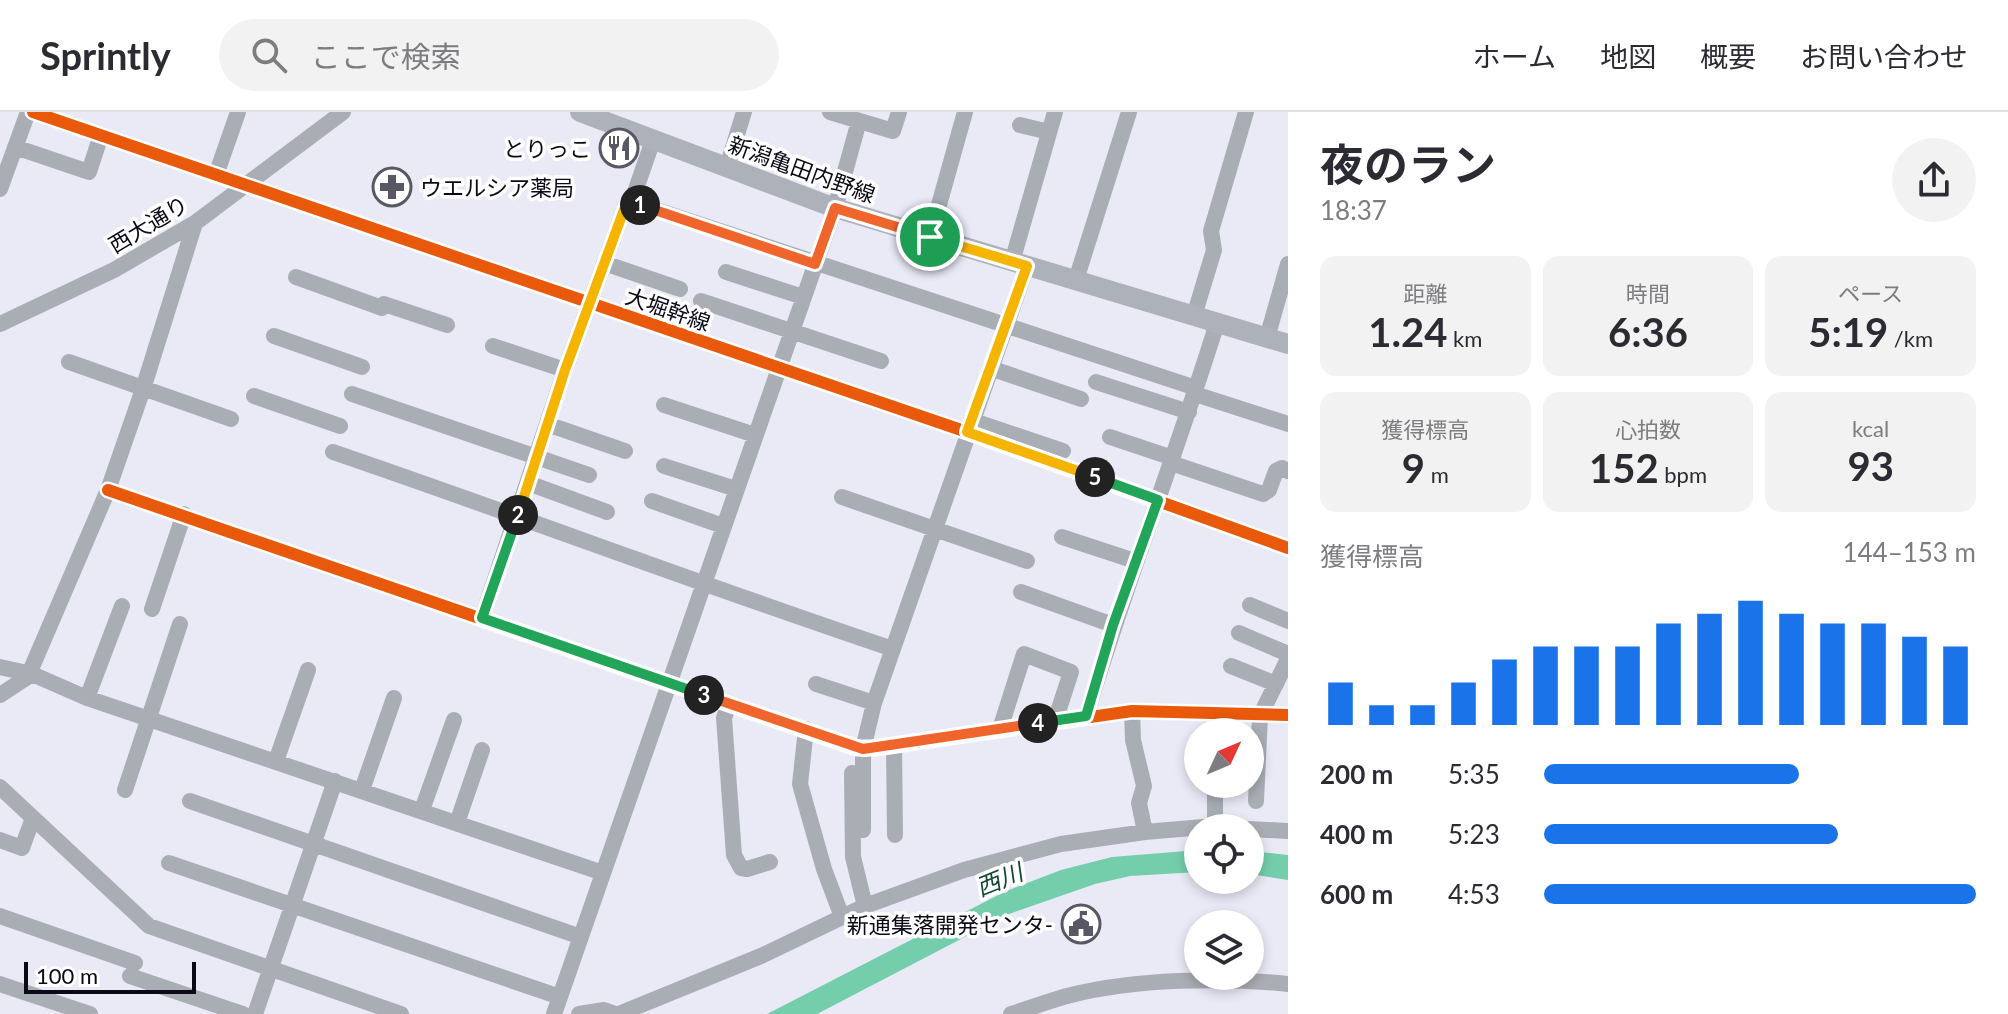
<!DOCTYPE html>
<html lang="ja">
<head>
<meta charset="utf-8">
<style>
  body { margin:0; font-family:Lato,"Noto Sans JP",sans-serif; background:#f2f2f3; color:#2b2b33; height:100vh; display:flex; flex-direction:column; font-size:30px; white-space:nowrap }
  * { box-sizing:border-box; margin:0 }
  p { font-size:26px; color:#7c7c81 }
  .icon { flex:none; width:44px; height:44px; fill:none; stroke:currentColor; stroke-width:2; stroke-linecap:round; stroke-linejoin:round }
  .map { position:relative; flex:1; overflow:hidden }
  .drawer { display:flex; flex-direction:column; background:#fff; width:720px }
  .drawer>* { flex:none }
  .needle { width:52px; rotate:46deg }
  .controls { position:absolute; left:1184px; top:606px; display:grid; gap:16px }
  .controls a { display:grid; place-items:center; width:80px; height:80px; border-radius:50%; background:#fff; box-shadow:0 4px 12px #0003; font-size:40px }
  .scale { position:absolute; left:24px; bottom:20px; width:172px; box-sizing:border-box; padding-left:8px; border:4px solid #0a0a17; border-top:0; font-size:22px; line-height:28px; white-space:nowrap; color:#0a0a17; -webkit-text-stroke:6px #fff; paint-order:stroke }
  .pin { position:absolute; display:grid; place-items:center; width:68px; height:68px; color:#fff; margin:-34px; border:4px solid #fff; border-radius:50%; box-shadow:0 2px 8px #0007 }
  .km { position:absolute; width:40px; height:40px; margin:-20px; border-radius:50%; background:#222; color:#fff; font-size:22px; line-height:40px; text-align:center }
  .round { display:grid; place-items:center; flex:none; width:84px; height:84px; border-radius:42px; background:#f2f2f3 }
  .summary { display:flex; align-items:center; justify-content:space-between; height:136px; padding:0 32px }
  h1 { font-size:44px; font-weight:700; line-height:60px }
  .metrics { display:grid; grid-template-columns:repeat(3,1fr); gap:12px; height:136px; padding:8px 32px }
  .metrics div { display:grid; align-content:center; border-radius:16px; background:#f2f2f3; text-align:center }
  .metrics b { font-size:40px; font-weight:700 }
  .metrics small { font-size:22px; font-weight:400 }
  .metrics p { font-size:22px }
  .chart { height:224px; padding:16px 32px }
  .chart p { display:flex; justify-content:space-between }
  .chart svg { width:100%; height:144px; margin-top:8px; stroke:#1a73e8; stroke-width:6 }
  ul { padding:0 32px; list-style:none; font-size:26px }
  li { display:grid; grid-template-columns:128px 96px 1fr; align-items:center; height:60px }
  li i { height:20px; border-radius:10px; background:#1a73e8 }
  header { display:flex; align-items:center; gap:48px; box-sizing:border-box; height:112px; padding:0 40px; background:#fff; border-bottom:2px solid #e1e1e2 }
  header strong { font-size:38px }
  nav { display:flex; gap:44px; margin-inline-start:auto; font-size:28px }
  .search { width:560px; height:72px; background:#f2f2f3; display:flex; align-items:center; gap:20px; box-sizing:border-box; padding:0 28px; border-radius:44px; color:#7c7c81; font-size:30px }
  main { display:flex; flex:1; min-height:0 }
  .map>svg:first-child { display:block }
  .water { fill:#74ceac }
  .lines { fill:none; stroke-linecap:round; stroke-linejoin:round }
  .minor { stroke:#a9aeb5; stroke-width:16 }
  .major { stroke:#adb2ba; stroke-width:20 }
  .cycleway-casing { stroke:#fff; stroke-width:17 }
  .cycleway { stroke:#e8590c; stroke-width:12 }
  .split-1-casing { stroke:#fff; stroke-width:16 }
  .split-2-casing { stroke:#fff; stroke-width:16 }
  .split-3-casing { stroke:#fff; stroke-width:16 }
  .split-4-casing { stroke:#fff; stroke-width:16 }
  .split-5-casing { stroke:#fff; stroke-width:16 }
  .split-6-casing { stroke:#fff; stroke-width:16 }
  .split-1 { stroke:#f0652b; stroke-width:10 }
  .split-2 { stroke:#f5b400; stroke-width:10 }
  .split-3 { stroke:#22a559; stroke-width:10 }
  .split-4 { stroke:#f0652b; stroke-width:10 }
  .split-5 { stroke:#22a559; stroke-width:10 }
  .split-6 { stroke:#f5b400; stroke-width:10 }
  .labels { text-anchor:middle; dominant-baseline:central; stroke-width:7; stroke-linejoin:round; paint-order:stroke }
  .poi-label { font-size:22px; fill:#0a0a17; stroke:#fff; text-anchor:end }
  .street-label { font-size:22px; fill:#0a0a17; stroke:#fff }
  .water-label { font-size:24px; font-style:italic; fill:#144832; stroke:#fff }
</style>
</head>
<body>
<header>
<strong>Sprintly</strong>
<div class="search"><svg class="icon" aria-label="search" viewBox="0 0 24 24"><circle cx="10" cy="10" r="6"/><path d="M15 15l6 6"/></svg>ここで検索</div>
<nav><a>ホーム</a><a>地図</a><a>概要</a><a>お問い合わせ</a></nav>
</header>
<main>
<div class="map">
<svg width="1288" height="902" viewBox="0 0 1288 902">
  <rect width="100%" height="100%" fill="#e9eaf6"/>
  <path class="water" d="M1198,738V760L1130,764L1095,772L1009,802L817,902H767L1004,780L1061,758L1112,745Z
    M1250,739L1288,743V768L1250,762Z"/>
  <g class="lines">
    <path class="minor" d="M33,0L967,320L1288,436
      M830,0L893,19L899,0
      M1020,13L1049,20
      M15,35L89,60L101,23
      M727,55L744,0
      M216,63L238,0
      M0,77L28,0
      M629,89L1196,276
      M195,111L143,277L108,378L32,555V562L87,586L603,761
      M930,125L965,0
      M1012,150L1055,0
      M604,151L680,177
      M726,160L803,185
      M296,165L382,196
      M1076,168L1129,0
      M701,189L881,249
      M384,192L447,213
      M1194,204L1214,138L1211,119L1246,0
      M0,212L114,158L195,111L343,0
      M274,224L362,255
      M1267,226L1288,152
      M493,234L565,258
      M69,250L231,307
      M990,256L1081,287
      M1096,270L1189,300
      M352,282L589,363
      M1195,282L1288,312
      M254,284L340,314
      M664,293L755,323
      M971,308L1063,339
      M547,312L625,339
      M1110,325L1173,346
      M333,340C520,404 705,474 893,537
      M1171,351L1263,382L1269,378L1276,359L1282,356L1288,359
      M664,354L736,377
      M528,371L607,400
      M108,378L856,636H876L1132,599L1288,603
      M842,385L1027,449
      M652,389L723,414
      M1062,425L1135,449
      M1021,480L1113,513
      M1250,493L1288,509
      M152,497L184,402
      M482,506L565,258L625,95L634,83L653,28
      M1239,521L1288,542
      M1231,554L1276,572
      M0,555L32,562
      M816,572L874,591
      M0,583L32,562
      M87,586L122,494
      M729,592L724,606L734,743L741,756L747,757L770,750
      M1132,599L1133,628L1144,674L1139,691L1145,720
      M1086,604C1126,471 1176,343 1217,211
      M806,617L800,672L824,757L842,805
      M1000,617L1024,542L1071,560L1055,609
      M894,633L895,723
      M276,649L308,558
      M852,661L853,745L865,794
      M1215,672V714
      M0,675L149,814L401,902
      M125,678L180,512
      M362,678L394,586
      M190,689L581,825
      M1256,689L1260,604L1288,547
      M422,698L454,608
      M457,711L482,638
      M1250,717L1288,719
      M863,718V637L874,591L1027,154
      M0,728L22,736L33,706
      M169,751L560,885
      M0,804L135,851
      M130,864L243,902
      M0,872L90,902
      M255,902L335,669
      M554,902L835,96L859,9
      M579,902L604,898L615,902
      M619,902L761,844L865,794L964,758L1061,732L1145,720L1215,714L1242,716
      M1011,902C1031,896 1051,888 1071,883C1135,867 1222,865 1288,872"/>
    <path class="major" d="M580,0L835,96L1288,232"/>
    <g class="cycleway-casing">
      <path id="cycleway" d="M33,0L967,320L1288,436
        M108,378L856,636H876L1132,599L1288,603"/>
    </g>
    <use href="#cycleway" class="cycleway"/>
  </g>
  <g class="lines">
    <g class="split-1-casing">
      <path id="split-1" d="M640,93L815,152L835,96L930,125"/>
    </g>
    <g class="split-2-casing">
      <path id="split-2" d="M518,403L565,258L625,95L629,89L640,93"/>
    </g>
    <g class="split-3-casing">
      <path id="split-3" d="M518,403L482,506L704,583"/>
    </g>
    <g class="split-4-casing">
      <path id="split-4" d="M704,583L863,637L1038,611"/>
    </g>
    <g class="split-5-casing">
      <path id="split-5" d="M1038,611L1086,604L1113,513L1158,388L1095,365"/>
    </g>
    <g class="split-6-casing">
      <path id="split-6" d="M930,125L1027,154L967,320L1095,365"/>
    </g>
    <use href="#split-1" class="split-1"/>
    <use href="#split-2" class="split-2"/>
    <use href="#split-3" class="split-3"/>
    <use href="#split-4" class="split-4"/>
    <use href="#split-5" class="split-5"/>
    <use href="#split-6" class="split-6"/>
  </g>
  <defs>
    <g id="restaurant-ring" transform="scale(2)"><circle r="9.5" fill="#fff" stroke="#585865" stroke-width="1.5"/><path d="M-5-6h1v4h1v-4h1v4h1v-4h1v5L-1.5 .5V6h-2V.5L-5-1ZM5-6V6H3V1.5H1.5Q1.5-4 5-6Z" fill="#585865"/></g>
    <g id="pharmacy-ring" transform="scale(2)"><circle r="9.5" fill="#fff" stroke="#585865" stroke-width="1.5"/><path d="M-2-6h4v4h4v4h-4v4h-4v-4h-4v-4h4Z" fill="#585865"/></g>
    <g id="civic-ring" transform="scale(2)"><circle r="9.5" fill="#fff" stroke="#585865" stroke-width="1.5"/><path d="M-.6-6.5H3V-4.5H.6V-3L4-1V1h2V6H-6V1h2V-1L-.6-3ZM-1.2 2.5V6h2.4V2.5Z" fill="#585865"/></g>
  </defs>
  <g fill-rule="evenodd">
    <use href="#restaurant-ring" x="619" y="36"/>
    <use href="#pharmacy-ring" x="392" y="75"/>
    <use href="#civic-ring" x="1081" y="812"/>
  </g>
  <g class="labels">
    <g class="poi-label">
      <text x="591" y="36">とりっこ</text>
      <text x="420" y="75" text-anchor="start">ウエルシア薬局</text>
      <text x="1053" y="812">新通集落開発センタ-</text>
    </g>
    <g class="street-label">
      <text transform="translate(802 57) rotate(20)">新潟亀田内野線</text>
      <text transform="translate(148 112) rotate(-31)">西大通り</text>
      <text transform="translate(668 197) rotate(19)">大堀幹線</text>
    </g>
    <g class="water-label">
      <text transform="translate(999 767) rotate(-22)">西川</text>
    </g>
  </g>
</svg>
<div class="controls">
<a><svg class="needle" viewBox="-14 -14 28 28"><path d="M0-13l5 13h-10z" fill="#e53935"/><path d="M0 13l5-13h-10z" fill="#7c7c81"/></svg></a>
<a><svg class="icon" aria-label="locate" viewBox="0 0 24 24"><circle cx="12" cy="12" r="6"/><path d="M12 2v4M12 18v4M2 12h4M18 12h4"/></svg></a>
<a><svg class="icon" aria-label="layers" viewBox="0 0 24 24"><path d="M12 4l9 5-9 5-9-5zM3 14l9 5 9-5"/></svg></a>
</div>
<div class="scale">100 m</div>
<div class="pin" style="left:930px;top:125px;background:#1e9e55"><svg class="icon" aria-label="arrive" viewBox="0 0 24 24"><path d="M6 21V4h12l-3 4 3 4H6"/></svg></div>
<b class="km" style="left:640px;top:93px">1</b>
<b class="km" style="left:518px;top:403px">2</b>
<b class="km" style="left:704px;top:583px">3</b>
<b class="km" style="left:1038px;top:611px">4</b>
<b class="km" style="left:1095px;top:365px">5</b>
</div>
<section class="drawer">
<div class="summary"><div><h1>夜のラン</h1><p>18:37</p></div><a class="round"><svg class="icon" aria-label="share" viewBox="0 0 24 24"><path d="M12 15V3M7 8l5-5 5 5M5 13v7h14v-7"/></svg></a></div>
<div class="metrics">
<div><p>距離</p><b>1.24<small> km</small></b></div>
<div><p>時間</p><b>6:36</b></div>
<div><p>ペース</p><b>5:19<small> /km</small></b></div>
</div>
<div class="metrics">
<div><p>獲得標高</p><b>9<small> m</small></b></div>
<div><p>心拍数</p><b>152<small> bpm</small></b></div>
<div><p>kcal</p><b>93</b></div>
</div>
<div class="chart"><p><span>獲得標高</span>144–153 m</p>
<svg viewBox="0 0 160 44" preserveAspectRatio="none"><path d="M5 44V31M15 44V38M25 44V38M35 44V31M45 44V24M55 44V20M65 44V20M75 44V20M85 44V13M95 44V10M105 44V6M115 44V10M125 44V13M135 44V13M145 44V17M155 44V20"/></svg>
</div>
<ul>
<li><b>200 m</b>5:35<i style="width:59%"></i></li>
<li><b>400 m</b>5:23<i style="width:68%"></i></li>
<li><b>600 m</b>4:53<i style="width:100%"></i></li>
</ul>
</section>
</main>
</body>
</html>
